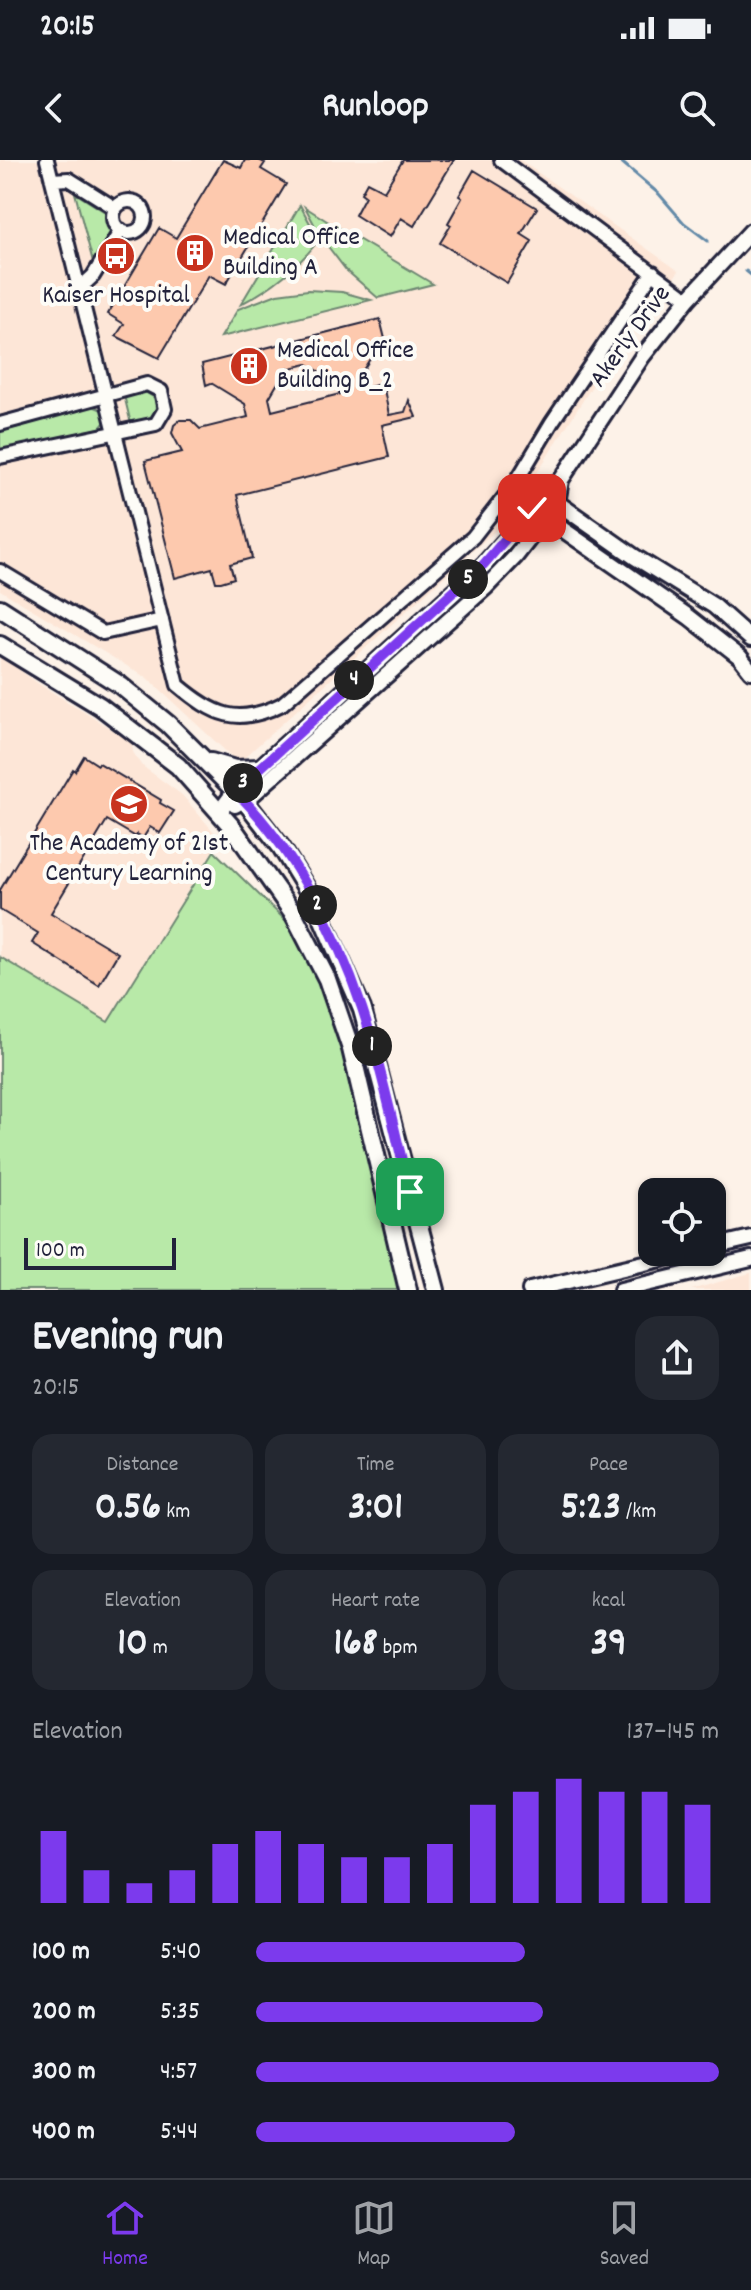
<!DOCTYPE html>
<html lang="en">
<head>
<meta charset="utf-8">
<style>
  body { margin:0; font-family:Dekko,sans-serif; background:#242831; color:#f1f3f6; height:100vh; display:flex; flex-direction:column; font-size:30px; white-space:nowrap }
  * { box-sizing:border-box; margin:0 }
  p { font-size:26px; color:#9ea1a6 }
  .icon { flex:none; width:44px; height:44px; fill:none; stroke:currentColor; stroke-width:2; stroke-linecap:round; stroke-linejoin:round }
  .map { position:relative; height:1130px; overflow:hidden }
  .panel { display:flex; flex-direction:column; background:#171b24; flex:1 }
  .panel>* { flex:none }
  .controls { position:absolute; left:638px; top:1018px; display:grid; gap:16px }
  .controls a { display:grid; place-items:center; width:88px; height:88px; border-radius:16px; background:#171b24; box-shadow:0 2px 6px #0004; font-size:40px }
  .scale { position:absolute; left:24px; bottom:20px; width:152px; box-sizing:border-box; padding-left:8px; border:4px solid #22223b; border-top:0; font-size:22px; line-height:28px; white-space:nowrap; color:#22223b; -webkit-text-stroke:6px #fdfcf7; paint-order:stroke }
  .pin { position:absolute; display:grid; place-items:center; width:68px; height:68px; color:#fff; margin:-34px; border-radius:16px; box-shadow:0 4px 12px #0006 }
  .km { position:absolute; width:40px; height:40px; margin:-20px; border-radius:50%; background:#222; color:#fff; font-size:22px; line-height:40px; text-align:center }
  .round { display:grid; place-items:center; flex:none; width:84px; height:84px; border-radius:24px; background:#242831 }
  .summary { display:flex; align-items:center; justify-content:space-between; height:136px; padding:0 32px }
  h1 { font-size:44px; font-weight:800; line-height:60px }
  .figures { display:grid; grid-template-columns:repeat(3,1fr); gap:12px; height:136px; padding:8px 32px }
  .figures div { display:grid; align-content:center; border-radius:20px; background:#242831; text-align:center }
  .figures b { font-size:40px; font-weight:800 }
  .figures small { font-size:22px; font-weight:400 }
  .figures p { font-size:22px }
  .chart { height:224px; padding:16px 32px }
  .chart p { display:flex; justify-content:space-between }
  .chart svg { width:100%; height:144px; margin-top:8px; stroke:#7c3aed; stroke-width:6 }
  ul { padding:0 32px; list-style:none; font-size:26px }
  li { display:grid; grid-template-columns:128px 96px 1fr; align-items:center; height:60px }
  li i { height:20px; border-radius:10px; background:#7c3aed }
  .status { display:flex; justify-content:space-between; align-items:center; height:56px; padding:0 40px; background:#171b24; direction:ltr }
  .status svg { height:22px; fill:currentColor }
  header { display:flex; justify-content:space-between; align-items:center; height:104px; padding:0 32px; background:#171b24; font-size:36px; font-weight:800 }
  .dock { display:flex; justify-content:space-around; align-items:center; height:112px; border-top:2px solid #363941; background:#171b24; font-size:22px; color:#9ea1a6 }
  .dock a { display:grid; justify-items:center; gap:4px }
  .dock .on { color:#7c3aed }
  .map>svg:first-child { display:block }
  .built { fill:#fde6d7 }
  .green { fill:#b8e9a8; stroke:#6d8672; stroke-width:2 }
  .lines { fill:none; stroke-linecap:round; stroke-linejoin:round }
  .stream { stroke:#648aa8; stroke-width:3 }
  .building { fill:#fdc9ae; stroke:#22223b; stroke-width:2; fill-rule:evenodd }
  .minor-casing { stroke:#22223b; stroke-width:18 }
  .tertiary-casing { stroke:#22223b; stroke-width:20 }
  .secondary-casing { stroke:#22223b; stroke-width:22 }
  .minor { stroke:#fdfcf7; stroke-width:12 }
  .tertiary { stroke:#fdfcf7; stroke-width:14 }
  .secondary { stroke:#fdfcf7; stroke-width:16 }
  .route-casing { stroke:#fff; stroke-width:16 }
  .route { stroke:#7c3aed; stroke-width:10 }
  .labels { text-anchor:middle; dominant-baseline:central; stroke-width:8; stroke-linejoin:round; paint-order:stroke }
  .poi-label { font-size:26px; fill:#22223b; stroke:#fdfcf7; text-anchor:start }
  .street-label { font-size:26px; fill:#22223b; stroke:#fdfcf7 }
</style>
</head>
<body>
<div class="status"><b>20:15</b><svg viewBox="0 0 49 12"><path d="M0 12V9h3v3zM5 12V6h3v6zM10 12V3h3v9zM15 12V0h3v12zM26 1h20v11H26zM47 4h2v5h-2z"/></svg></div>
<header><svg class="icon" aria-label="back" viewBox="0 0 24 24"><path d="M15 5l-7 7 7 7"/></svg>Runloop<svg class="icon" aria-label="search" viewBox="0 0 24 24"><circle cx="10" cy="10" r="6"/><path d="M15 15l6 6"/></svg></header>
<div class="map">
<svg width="751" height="1130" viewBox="0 0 751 1130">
  <rect width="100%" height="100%" fill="#fdf2e8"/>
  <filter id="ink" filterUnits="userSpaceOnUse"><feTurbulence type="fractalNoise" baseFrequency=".0125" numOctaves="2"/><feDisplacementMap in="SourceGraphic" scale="16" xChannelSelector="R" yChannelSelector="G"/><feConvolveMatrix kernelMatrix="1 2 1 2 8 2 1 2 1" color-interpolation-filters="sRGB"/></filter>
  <g filter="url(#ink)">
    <path class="built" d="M0,0H520L679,111L601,212L533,319L496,370L244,598H233L147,518L0,430Z
      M0,496L39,524L132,582L133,592L141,605L182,635L220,679L108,862L0,797Z
      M751,1113V1130H691L743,1115Z"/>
    <path class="green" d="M75,33L105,52L106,62L110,72L93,102Z
      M300,45L319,80C297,108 272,128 241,144Z
      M305,47L330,63L321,77Z
      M333,64L433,124L378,138L346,110L323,80Z
      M308,130L342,132L371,140L221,177L238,149L277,134Z
      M143,231L155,238L156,250L150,258L131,264L124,235Z
      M93,246L102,250L105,262L100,268L0,291V272Z
      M214,691L311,785L351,889L408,1130H0V797L108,862Z"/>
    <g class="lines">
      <path class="stream" d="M619,0L659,34L684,63L708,81
        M746,111L751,115"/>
    </g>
    <path class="building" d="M223,0L241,8L245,0H259L265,3L261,9L286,24L226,124L209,115L159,198L116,176L124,164L108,154L159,68L176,78Z
      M403,0H454L414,66L401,58L390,77L355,55L365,36L361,33L367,22L384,31Z
      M474,10L537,48L521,74L532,81L507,123L440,83L451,65L448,63L462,38L459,36Z
      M380,159L385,179L381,181L360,215L363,229L380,224L381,230L384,229L389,255L405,252L409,240L416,257L382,265L389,297L237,335L252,398L230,404L234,418L221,422H216L212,408L175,418L145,301L182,292L172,273L174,265L180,260H191L200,269L248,257L245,244L211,223L206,225L202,204ZM307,204L337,222L340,234L272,251L269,238L286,209Z
      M84,596L98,605L99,603L161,640L160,643L174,651L160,673L150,667L143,678L137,674L136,677L107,660L51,753L118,793L99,825L32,783L38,773L0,750V730L73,609L75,611Z"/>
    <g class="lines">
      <g class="minor-casing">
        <path id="minor" d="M47,0L178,525C214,555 237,567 282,544L473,377L516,322L552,262L653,112
          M501,0L688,139
          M52,20L69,19L115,48
          M113 57a16 16 0 1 1 32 0a16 16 0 1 1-32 0Z
          M79,129L93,116L121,70
          M0,264L147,224L161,231L165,249L156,264L0,297
          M0,411L103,473L162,460"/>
      </g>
      <g class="tertiary-casing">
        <path id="tertiary" d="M552,339L635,397L714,446L751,479
          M539,353L689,457L740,497L751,511
          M235,645L252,635L486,427L515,397L557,343L561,320
          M220,651L235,631L259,608L484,404L518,366L542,333L561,320L642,197L688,139L751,71
          M712,1087L751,1078
          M530,1130L691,1092
          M621,1130L751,1099"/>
      </g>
      <g class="secondary-casing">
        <path id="secondary" d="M0,448L120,525L168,564L245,641L281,687L316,744L362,849L436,1130
          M0,485L100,546L178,606L233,668L293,753L327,819L351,889L408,1130
          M211,602L235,609L259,608"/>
      </g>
      <use href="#minor" class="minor"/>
      <use href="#tertiary" class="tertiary"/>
      <use href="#secondary" class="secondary"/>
    </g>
  </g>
  <g class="lines" filter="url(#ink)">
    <g class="route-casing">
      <path id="route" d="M410,1032C394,971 382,908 362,848C337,773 292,686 235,631L484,404L532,348"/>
    </g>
    <use href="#route" class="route"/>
  </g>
  <defs>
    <g id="building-disc" transform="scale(2)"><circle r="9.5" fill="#c8321e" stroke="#fdfcf7"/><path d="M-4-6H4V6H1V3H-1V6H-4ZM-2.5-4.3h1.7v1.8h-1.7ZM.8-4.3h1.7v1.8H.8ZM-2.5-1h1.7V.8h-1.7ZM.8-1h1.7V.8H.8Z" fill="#fff"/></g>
    <g id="bus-disc" transform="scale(2)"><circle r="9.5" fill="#c8321e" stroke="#fdfcf7"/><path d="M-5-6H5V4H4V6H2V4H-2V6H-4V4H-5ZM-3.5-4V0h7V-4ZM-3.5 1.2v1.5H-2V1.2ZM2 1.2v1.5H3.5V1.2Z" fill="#fff"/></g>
    <g id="school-disc" transform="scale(2)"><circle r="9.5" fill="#c8321e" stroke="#fdfcf7"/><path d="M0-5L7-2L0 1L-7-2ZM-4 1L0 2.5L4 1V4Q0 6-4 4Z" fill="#fff"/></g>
  </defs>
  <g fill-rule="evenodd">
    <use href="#building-disc" x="195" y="93"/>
    <use href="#bus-disc" x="116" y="96"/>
    <use href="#building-disc" x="249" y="206"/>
    <use href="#school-disc" x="129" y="644"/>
  </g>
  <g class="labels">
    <g class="poi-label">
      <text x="223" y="78">Medical Office<tspan x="223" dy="30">Building A</tspan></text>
      <text x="116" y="136" text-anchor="middle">Kaiser Hospital</text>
      <text x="277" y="191">Medical Office<tspan x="277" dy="30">Building B_2</tspan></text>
      <text x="129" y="684" text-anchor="middle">The Academy of 21st<tspan x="129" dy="30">Century Learning</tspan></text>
    </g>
    <g class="street-label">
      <text transform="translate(631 177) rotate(-54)">Akerly Drive</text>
    </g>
  </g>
</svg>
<div class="controls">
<a><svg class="icon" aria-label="locate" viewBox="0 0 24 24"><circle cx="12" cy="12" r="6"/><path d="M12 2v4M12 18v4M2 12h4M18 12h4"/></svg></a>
</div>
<div class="scale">100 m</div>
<div class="pin" style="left:410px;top:1032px;background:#1e9e55"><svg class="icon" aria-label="arrive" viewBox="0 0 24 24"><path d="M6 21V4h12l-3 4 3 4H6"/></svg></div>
<div class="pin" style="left:532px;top:348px;background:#d93025"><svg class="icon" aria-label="check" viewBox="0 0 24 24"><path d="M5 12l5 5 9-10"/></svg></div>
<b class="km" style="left:372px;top:886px">1</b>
<b class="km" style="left:317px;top:745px">2</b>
<b class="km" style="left:243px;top:623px">3</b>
<b class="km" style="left:354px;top:520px">4</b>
<b class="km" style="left:468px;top:419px">5</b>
</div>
<section class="panel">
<div class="summary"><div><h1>Evening run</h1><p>20:15</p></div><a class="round"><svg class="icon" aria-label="share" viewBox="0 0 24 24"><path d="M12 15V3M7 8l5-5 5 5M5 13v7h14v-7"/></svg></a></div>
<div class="figures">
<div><p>Distance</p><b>0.56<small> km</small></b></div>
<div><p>Time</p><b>3:01</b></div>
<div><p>Pace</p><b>5:23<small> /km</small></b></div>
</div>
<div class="figures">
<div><p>Elevation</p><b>10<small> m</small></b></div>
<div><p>Heart rate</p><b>168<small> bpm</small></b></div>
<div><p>kcal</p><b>39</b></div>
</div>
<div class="chart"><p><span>Elevation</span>137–145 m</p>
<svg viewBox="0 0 160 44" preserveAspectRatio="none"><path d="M5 44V22M15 44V34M25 44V38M35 44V34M45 44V26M55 44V22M65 44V26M75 44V30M85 44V30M95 44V26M105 44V14M115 44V10M125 44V6M135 44V10M145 44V10M155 44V14"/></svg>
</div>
<ul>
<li><b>100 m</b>5:40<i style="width:58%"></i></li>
<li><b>200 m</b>5:35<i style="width:62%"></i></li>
<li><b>300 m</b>4:57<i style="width:100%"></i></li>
<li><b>400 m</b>5:44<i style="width:56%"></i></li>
</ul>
</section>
<nav class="dock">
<a class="on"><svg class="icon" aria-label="home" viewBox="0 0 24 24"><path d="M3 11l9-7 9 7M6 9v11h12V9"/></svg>Home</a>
<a><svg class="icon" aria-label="map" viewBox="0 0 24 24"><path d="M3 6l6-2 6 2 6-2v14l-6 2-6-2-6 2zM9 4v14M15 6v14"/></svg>Map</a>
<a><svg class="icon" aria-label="saved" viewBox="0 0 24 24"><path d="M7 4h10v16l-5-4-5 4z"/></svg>Saved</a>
</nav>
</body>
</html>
